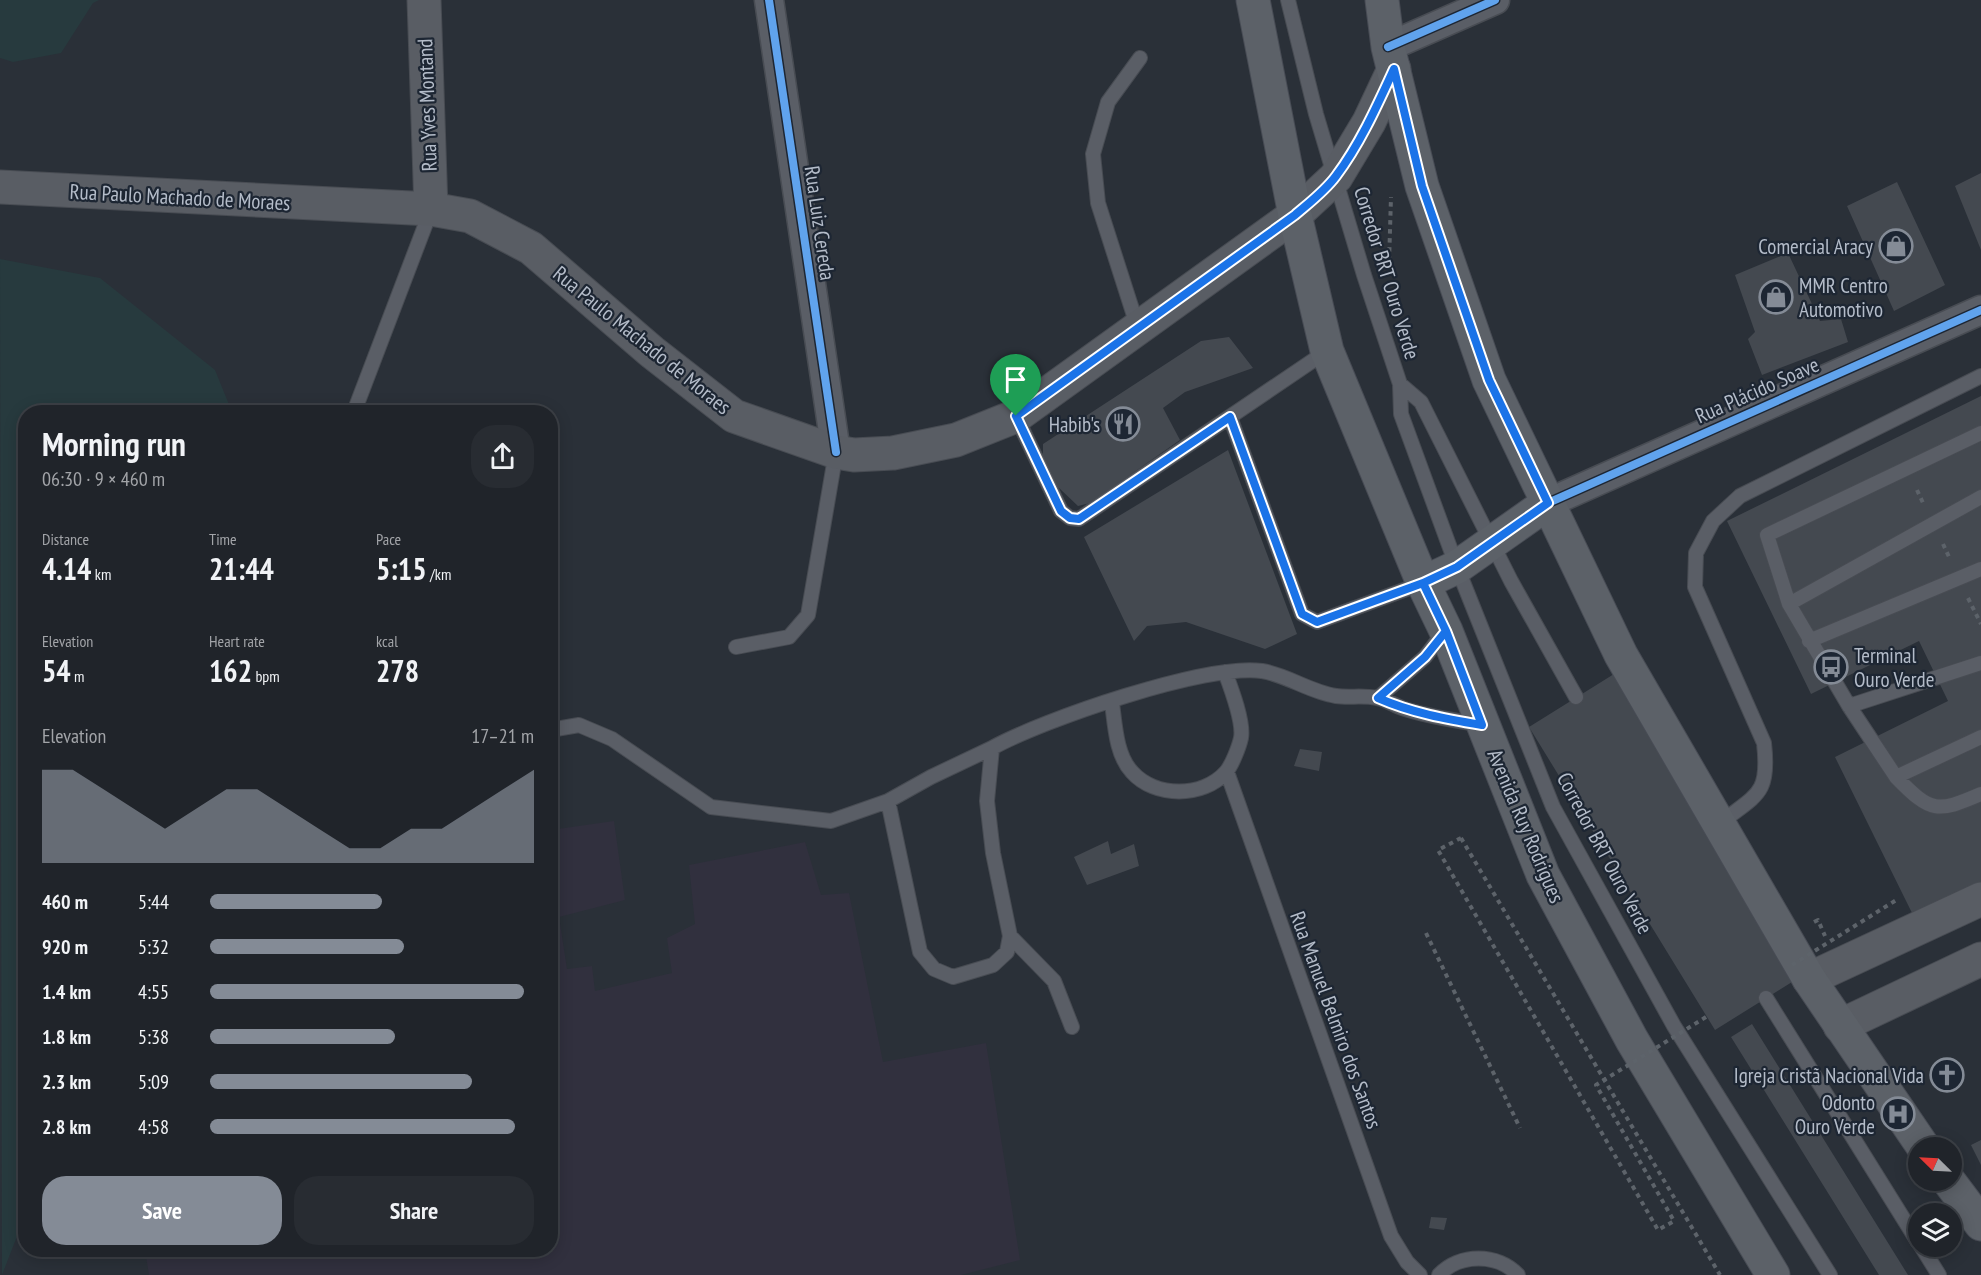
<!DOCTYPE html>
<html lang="en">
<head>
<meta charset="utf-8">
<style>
  body { margin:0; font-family:"PT Sans Narrow",sans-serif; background:#282c32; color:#f1f3f6; height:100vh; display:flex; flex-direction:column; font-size:22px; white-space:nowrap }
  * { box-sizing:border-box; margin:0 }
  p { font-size:20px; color:#a2a4a8 }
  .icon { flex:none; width:33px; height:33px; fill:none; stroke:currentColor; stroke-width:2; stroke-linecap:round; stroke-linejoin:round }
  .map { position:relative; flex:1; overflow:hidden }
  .sheet { position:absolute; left:18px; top:405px; width:540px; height:852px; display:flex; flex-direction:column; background:#20242a; border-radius:24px; box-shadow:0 3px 15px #0003,0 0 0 2px #3d4147 }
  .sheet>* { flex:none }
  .needle { width:39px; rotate:294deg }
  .buttons { position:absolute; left:1908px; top:1137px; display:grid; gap:12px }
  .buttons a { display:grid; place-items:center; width:54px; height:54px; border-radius:50%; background:#20242a; box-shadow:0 3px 15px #0003,0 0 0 2px #3d4147; font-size:30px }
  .pin { position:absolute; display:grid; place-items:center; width:51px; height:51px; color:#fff; margin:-62px -26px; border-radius:50% 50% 50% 0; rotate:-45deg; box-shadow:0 0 6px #0007 }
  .pin .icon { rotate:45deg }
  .round { display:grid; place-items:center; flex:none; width:63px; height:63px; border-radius:24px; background:#282c32 }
  .summary { display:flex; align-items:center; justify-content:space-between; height:102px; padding:0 24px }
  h1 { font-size:33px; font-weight:800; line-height:45px }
  .stats { display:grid; grid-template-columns:repeat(3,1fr); gap:9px; height:102px; padding:6px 24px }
  .stats div { display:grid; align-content:center }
  .stats b { font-size:30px; font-weight:800 }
  .stats small { font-size:16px; font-weight:400 }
  .stats p { font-size:16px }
  .chart { height:168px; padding:12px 24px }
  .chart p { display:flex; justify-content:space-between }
  .chart svg { width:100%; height:108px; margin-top:6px; fill:#848b96; opacity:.7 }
  .action { display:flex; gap:12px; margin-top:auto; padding:12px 24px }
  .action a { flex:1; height:69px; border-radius:24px; background:#848b96; color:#fff; font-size:24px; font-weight:800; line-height:69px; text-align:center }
  .action a+a { background:#282c32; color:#f1f3f6 }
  ul { padding:0 24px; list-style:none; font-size:20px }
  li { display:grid; grid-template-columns:96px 72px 1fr; align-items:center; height:45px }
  li i { height:15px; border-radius:8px; background:#848b96 }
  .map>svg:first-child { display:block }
  .medical { fill:#31303e }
  .green { fill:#273a3e }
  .building { fill:#444950 }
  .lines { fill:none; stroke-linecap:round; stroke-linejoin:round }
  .lane-casing { stroke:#484c53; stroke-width:16 }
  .street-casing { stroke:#484c53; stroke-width:31 }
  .secondary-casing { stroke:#484c53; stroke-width:35 }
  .primary-casing { stroke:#484c55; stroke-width:35 }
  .path { stroke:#5d636a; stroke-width:4; stroke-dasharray:4.5 4.5; stroke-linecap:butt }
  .lane { stroke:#5a5e66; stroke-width:14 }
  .street { stroke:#5a5e66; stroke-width:28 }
  .secondary { stroke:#595d64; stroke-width:33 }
  .primary { stroke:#5c6168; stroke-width:33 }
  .path-bridge { stroke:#5d636a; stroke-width:4; stroke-dasharray:4.5 4.5; stroke-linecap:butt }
  .cycleway-casing { stroke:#1d2633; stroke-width:11 }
  .cycleway { stroke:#60a3ed; stroke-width:8 }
  .route-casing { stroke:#fff; stroke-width:12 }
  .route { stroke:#1a73e8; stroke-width:8 }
  .labels { text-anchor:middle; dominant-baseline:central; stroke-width:4.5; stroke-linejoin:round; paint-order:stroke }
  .street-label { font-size:21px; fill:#b4bcc9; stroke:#1d2633 }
  .poi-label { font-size:21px; fill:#b4bcc9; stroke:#1d2633; text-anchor:end }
</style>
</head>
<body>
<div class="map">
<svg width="1981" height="1275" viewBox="0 0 1981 1275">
  <rect width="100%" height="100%" fill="#2a3038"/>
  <path class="medical" d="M614,821L625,900L559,917L567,969L592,966L595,991L672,973L667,938L695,924L689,865L805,842L821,895L849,893L883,1062L986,1043L1020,1260L961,1275H149L145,1250H550L551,830Z"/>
  <path class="green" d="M0,0H99L93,3L61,53L13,62L0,58Z
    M0,259L100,278L215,370L232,412H26V1213L2,1275Z"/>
  <path class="building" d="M1981,173V250L1955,186Z
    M1897,182L1945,285L1894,311L1847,206Z
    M1788,253L1820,321L1841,319L1848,342L1762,375L1748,339L1755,332L1735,275Z
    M1229,337L1253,368L1185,392L1163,408L1180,440L1090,503L1078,506L1058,487L1043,463V444L1201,341Z
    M1981,396V884L1913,915L1835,757L1948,701L1919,641L1811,694L1727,521Z
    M1228,450L1297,634L1265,649L1186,622L1147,626L1134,641L1084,537Z
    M1614,674L1800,977L1715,1030L1529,727Z
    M1300,749L1322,752L1319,771L1294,766Z
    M1108,841L1111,854L1134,844L1139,866L1087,885L1074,857Z
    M1752,1024L1908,1275H1879L1731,1037Z
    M1981,1140V1165L1971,1145Z
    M1431,1217L1447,1218L1444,1230L1429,1228Z"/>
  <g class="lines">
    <g class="lane-casing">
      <path id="lane" d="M1288,0L1316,114L1364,275L1400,384L1401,414L1457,567L1553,807L1674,1026L1830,1275
        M1138,328L1098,203L1093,154L1108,102L1140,58
        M1400,384L1421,402L1511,581L1576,697
        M354,412L431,210
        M1016,416L1061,511L1070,518L1079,519L1327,351
        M1230,417L1302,614L1317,622L1423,583
        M1981,433L1767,535L1789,604L1849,706L1896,777L1981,737
        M1789,604L1981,497
        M1809,641L1981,569
        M736,647L789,637L808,615L836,452
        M1378,698L1425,657L1444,632
        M1112,703C1115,725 1116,755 1132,772C1155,798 1203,798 1226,772C1232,765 1239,747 1241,738C1244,722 1231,688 1225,672
        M1849,706L1981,663
        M550,730L579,725L612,739L711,807L831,821L888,801
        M992,748L931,777L888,801L920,952L934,969L953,977L993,965L1007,952L1010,936L993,853L987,801L992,748C1042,720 1207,663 1262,671C1287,675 1310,692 1336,696C1349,698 1363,695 1377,698C1385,699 1394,705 1402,708C1428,717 1455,720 1482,725
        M1227,772L1391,1236L1407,1262L1420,1275
        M1896,777C1931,813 1937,813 1981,794
        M1719,824C1757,794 1770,795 1764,743L1695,587L1696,553L1713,521L1740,496L1981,376
        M1010,936L1054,981L1072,1027
        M1766,998L1918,1242
        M1921,1246L1939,1275
        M1439,1275C1459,1253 1498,1253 1518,1275"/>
    </g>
    <g class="street-casing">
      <path id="street" d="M769,0L836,452
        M1388,47L1495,0
        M1548,503L1981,310"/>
    </g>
    <g class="secondary-casing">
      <path id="secondary" d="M424,0L431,209
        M0,187L431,209L470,216L531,248L652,352L734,416L836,452L854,455L893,453L956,440L1016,416L1295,215L1336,177L1369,122L1394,69
        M1809,979L1981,899
        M1840,1026L1981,959"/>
    </g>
    <g class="primary-casing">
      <path id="primary" d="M1253,0L1295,215L1327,351L1423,583L1446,631L1543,875L1632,1040L1773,1275
        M1382,0L1388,47L1422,186L1489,380L1621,655L1809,979L1924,1148
        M1423,583L1457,567L1548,503
        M1948,1180L1981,1224"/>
    </g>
    <path class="path" d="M1385,268L1389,264L1391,197
      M1917,490L1924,505
      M1943,544L1950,559
      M1968,598L1981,624
      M1461,838L1720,1275
      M1814,922L1818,920L1825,936
      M1426,933L1520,1128"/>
    <use href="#lane" class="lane"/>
    <use href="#street" class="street"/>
    <use href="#secondary" class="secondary"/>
    <use href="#primary" class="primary"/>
    <path class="path-bridge" d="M1461,838L1438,850L1658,1230L1674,1221L1596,1085L1706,1017
      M1792,965L1898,899"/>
    <g class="cycleway-casing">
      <path id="cycleway" d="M769,0L836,452
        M1388,47L1495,0
        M1548,503L1981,310"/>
    </g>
    <use href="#cycleway" class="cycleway"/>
  </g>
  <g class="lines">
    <g class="route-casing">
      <path id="route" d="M1016,416L1061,511L1070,518L1079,519L1230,417L1302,614L1317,622L1423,583L1446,631L1425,657L1378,698C1412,713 1446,719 1482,725L1446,631L1423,583L1457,567L1548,503L1489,380L1422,186L1394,69C1377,106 1360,144 1336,176C1325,191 1309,203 1295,215L1016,416"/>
    </g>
    <use href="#route" class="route"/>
  </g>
  <defs>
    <g id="shop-ring" transform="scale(1.725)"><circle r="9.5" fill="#1d2633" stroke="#848b96" stroke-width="1.5"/><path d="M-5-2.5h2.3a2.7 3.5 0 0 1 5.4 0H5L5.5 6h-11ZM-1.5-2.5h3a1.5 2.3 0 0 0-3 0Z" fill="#848b96"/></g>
    <g id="restaurant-ring" transform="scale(1.725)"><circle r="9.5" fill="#1d2633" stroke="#848b96" stroke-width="1.5"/><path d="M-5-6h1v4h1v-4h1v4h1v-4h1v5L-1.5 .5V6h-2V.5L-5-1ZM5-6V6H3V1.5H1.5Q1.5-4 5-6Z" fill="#848b96"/></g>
    <g id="bus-ring" transform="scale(1.725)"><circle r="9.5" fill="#1d2633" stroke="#848b96" stroke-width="1.5"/><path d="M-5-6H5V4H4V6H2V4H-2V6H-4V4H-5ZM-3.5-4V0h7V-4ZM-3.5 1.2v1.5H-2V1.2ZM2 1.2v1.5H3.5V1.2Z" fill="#848b96"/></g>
    <g id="church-ring" transform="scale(1.725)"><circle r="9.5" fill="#1d2633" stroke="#848b96" stroke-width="1.5"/><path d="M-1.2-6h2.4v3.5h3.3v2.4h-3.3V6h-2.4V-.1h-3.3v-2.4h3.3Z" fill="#848b96"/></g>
    <g id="hospital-ring" transform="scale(1.725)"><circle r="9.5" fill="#1d2633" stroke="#848b96" stroke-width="1.5"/><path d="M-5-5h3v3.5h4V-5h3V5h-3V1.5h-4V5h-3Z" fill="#848b96"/></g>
  </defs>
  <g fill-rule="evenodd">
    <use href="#shop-ring" x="1896" y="246"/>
    <use href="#shop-ring" x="1776" y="297"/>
    <use href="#restaurant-ring" x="1123" y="424"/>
    <use href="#bus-ring" x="1831" y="667"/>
    <use href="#church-ring" x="1947" y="1075"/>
    <use href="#hospital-ring" x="1898" y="1114"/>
  </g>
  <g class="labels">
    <g class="street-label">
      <text transform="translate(427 105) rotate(-92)">Rua Yves Montand</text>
      <text transform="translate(180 197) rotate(3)">Rua Paulo Machado de Moraes</text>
      <text transform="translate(820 223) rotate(82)">Rua Luiz Cereda</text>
      <text transform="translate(1387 273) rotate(73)">Corredor BRT Ouro Verde</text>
      <text transform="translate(642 340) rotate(39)">Rua Paulo Machado de Moraes</text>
      <text transform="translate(1757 390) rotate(-24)">Rua Plácido Soave</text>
      <text transform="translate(1526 826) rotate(67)">Avenida Ruy Rodrigues</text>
      <text transform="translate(1605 853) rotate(62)">Corredor BRT Ouro Verde</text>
      <text transform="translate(1336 1020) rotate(70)">Rua Manuel Belmiro dos Santos</text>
    </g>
    <g class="poi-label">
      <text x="1873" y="246">Comercial Aracy</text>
      <text x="1799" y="285" text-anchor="start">MMR Centro<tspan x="1799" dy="24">Automotivo</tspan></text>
      <text x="1100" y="424">Habib's</text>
      <text x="1854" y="655" text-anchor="start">Terminal<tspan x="1854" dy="24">Ouro Verde</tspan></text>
      <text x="1924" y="1075">Igreja Cristã Nacional Vida</text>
      <text x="1875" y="1102">Odonto<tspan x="1875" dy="24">Ouro Verde</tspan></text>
    </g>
  </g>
</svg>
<div class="buttons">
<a><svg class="needle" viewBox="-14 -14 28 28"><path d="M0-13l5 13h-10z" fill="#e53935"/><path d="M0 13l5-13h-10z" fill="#a2a4a8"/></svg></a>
<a><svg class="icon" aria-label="layers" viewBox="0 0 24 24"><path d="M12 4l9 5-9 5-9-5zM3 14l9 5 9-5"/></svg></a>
</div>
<div class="pin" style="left:1016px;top:416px;background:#1e9e55"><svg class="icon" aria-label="arrive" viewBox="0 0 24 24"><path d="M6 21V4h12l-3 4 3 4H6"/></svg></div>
<section class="sheet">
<div class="summary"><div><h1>Morning run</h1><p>06:30 · 9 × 460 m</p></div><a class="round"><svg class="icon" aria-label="share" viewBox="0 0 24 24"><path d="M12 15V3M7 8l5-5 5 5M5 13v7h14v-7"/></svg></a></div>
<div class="stats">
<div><p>Distance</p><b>4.14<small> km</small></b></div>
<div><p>Time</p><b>21:44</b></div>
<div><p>Pace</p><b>5:15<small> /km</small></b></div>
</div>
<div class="stats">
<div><p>Elevation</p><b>54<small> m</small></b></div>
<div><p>Heart rate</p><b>162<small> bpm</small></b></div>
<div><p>kcal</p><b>278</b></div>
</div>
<div class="chart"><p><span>Elevation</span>17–21 m</p>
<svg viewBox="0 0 160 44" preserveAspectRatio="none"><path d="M0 44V6L10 6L20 14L30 22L40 30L50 22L60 14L70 14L80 22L90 30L100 38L110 38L120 30L130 30L140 22L150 14L160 6V44z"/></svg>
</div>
<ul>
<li><b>460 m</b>5:44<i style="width:53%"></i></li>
<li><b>920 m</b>5:32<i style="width:60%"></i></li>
<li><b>1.4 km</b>4:55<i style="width:97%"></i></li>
<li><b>1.8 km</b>5:38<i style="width:57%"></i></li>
<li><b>2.3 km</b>5:09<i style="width:81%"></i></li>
<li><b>2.8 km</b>4:58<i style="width:94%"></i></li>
</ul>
<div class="action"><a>Save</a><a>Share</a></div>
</section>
</div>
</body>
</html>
